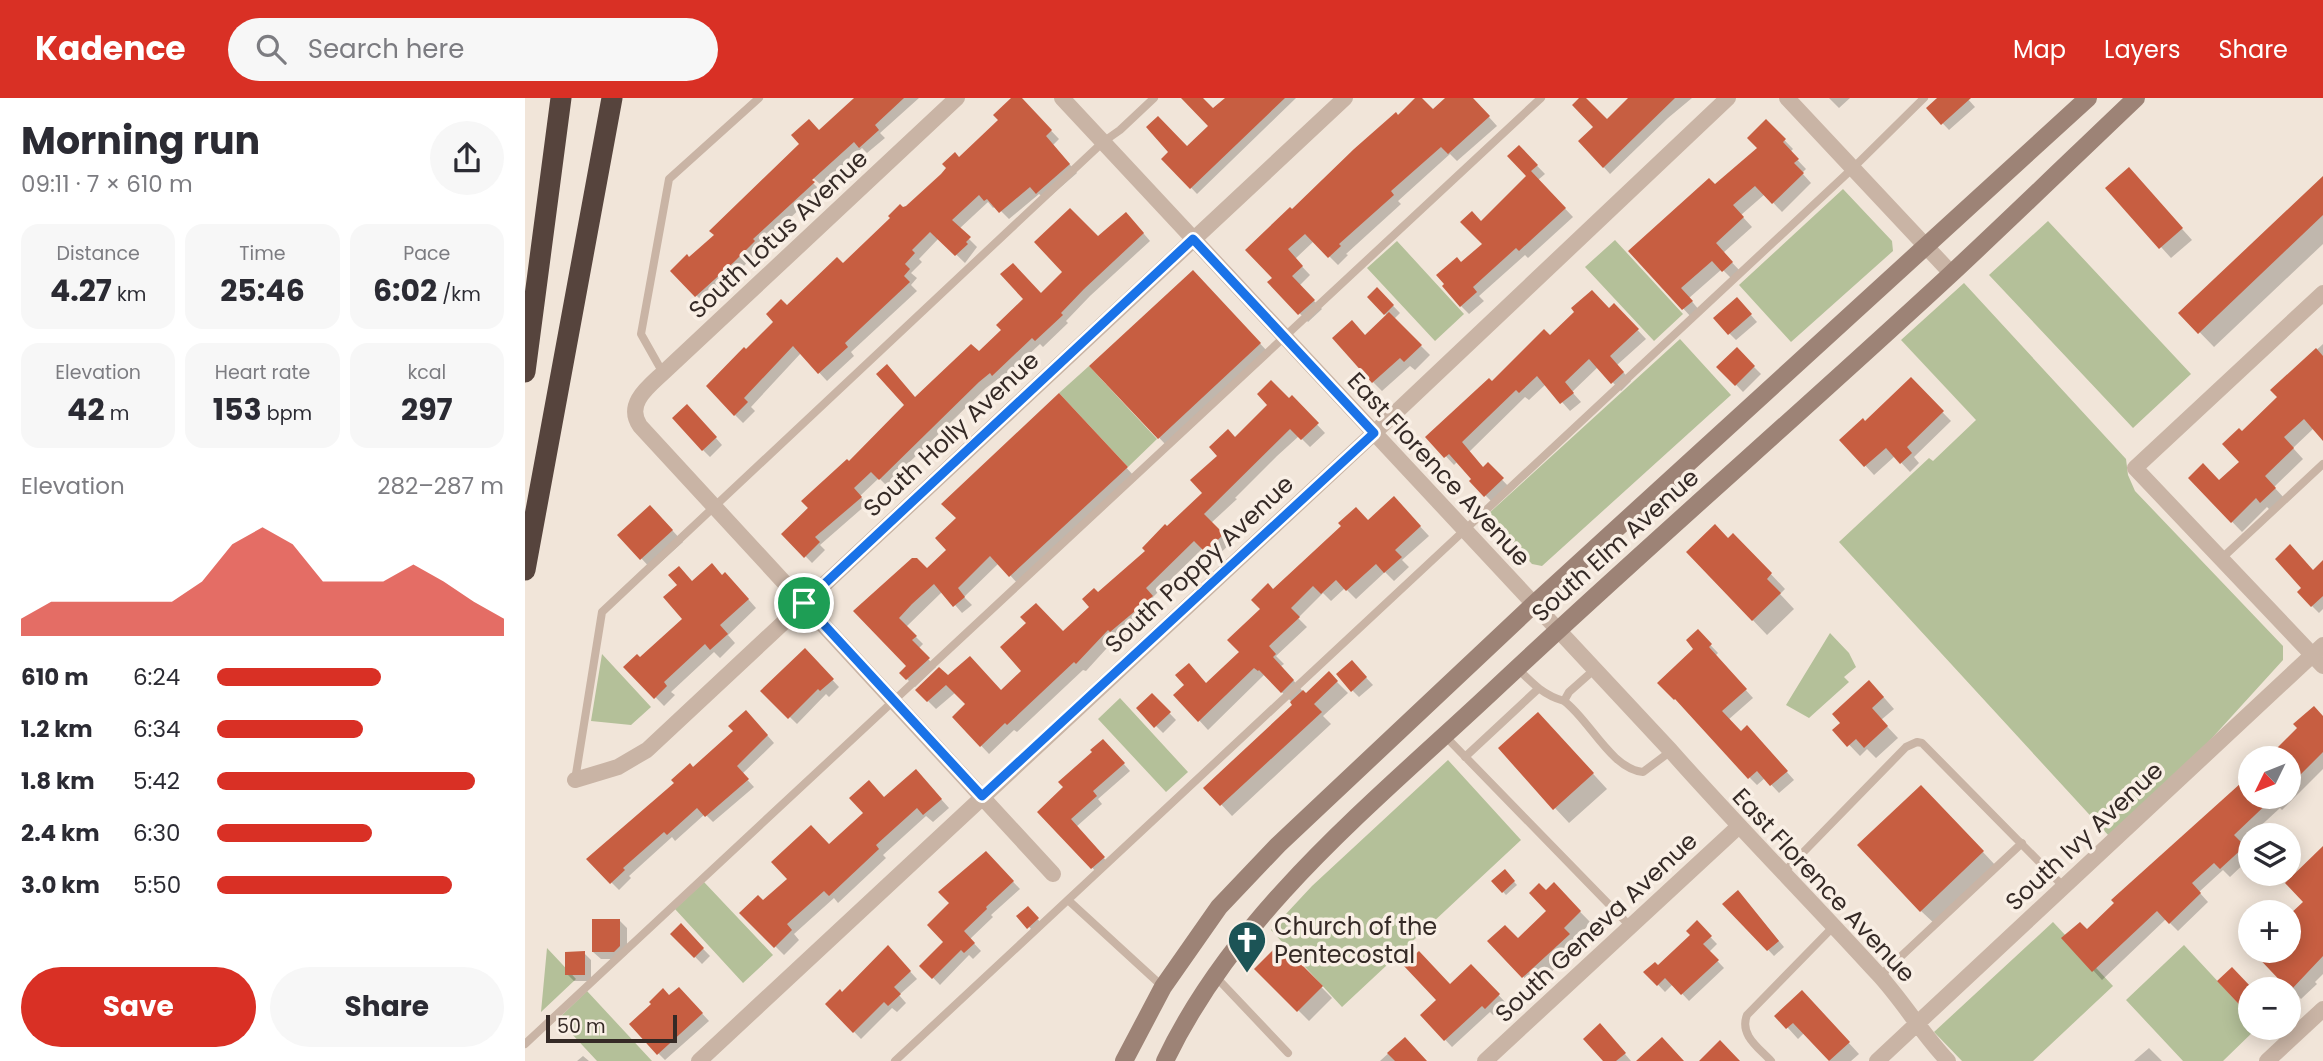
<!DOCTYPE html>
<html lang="en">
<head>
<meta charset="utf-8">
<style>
  body { margin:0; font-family:Poppins,sans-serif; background:#f7f7f7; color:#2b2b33; height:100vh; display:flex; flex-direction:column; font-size:26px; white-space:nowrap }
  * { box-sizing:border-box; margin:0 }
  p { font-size:23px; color:#7c7c81 }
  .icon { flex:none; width:38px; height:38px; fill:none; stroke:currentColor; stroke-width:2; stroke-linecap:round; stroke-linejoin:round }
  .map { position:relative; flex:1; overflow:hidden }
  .sheet { display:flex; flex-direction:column; background:#fff; width:525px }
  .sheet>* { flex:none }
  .needle { width:46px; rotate:227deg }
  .buttons { position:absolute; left:1713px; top:648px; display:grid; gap:14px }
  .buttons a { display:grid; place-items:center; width:63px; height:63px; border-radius:50%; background:#fff; box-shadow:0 4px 18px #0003; font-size:35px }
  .scale { position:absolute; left:21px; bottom:18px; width:131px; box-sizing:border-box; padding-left:7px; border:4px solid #352a26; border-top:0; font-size:19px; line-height:24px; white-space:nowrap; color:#352a26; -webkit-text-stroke:5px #f9efe5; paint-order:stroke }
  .pin { position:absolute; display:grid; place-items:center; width:60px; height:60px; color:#fff; margin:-30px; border:4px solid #fff; border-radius:50%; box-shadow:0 2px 7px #0007 }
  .round { display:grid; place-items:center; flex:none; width:74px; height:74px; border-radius:37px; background:#f7f7f7 }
  .overview { display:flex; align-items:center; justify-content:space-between; height:119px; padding:0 21px }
  h1 { font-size:38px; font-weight:700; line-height:52px }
  .metrics { display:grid; grid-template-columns:repeat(3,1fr); gap:10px; height:119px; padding:7px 21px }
  .metrics div { display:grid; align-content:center; border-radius:18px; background:#f7f7f7; text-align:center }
  .metrics b { font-size:30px; font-weight:700 }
  .metrics small { font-size:19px; font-weight:400 }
  .metrics p { font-size:19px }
  .chart { height:196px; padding:14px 21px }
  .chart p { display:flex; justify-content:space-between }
  .chart svg { width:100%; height:126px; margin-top:7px; fill:#d93025; opacity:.7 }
  .primary-button { display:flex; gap:14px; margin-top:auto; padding:14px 21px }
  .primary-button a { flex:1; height:80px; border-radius:42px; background:#d93025; color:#fff; font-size:28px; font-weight:700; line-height:80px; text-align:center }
  .primary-button a+a { background:#f7f7f7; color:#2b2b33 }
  ul { padding:0 21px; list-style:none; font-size:23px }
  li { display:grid; grid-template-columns:112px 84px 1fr; align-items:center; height:52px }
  li i { height:18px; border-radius:9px; background:#d93025 }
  header { display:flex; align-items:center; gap:42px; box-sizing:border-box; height:98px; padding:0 35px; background:#d93025; color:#fff }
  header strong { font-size:33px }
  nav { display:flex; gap:38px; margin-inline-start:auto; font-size:24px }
  .search { width:490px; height:63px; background:#f7f7f7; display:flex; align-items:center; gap:18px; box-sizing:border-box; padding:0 24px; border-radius:38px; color:#7c7c81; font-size:26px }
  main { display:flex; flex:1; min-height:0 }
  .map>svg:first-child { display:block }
  .green { fill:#b4c099 }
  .shadow { fill:#0003 }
  .building { fill:#c75e41 }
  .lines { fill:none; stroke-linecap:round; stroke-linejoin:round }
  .lane { stroke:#c9b4a5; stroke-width:8 }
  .street { stroke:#c9b4a5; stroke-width:16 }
  .secondary { stroke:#9d8376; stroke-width:18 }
  .highway { stroke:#56443d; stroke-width:21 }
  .route-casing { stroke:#fff; stroke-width:14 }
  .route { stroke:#1a73e8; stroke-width:9 }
  .labels { text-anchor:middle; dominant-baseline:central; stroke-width:7; stroke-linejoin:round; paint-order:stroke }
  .street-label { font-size:24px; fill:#352a26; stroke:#f9efe5 }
  .poi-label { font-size:24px; fill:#352a26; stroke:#f9efe5; text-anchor:start }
</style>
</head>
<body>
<header>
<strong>Kadence</strong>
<div class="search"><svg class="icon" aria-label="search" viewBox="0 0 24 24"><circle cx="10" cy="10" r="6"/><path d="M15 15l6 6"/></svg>Search here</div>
<nav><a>Map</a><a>Layers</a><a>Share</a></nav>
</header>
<main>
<section class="sheet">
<div class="overview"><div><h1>Morning run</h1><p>09:11 · 7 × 610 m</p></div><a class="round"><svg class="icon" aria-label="share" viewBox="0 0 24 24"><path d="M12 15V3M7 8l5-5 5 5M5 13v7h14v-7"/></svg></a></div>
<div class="metrics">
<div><p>Distance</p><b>4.27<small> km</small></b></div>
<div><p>Time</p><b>25:46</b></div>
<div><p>Pace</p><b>6:02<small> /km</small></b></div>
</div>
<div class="metrics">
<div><p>Elevation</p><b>42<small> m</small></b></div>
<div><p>Heart rate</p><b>153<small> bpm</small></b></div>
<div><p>kcal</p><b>297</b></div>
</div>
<div class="chart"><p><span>Elevation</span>282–287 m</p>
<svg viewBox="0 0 160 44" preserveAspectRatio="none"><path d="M0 44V38L10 32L20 32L30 32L40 32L50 32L60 25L70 12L80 6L90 12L100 25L110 25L120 25L130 19L140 25L150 32L160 38V44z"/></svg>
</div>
<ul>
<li><b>610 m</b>6:24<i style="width:57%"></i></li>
<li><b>1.2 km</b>6:34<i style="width:51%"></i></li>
<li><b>1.8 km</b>5:42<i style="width:90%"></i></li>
<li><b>2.4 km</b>6:30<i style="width:54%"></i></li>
<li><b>3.0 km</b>5:50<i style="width:82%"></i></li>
</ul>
<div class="primary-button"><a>Save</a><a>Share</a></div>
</section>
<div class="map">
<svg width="1798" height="963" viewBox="0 0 1798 963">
  <rect width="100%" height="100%" fill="#f1e5d9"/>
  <path class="green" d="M1318,91L1367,143L1368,153L1266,244L1214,187Z
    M1523,123L1666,276L1608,330L1464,177Z
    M1090,142L1158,216L1129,243L1060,169Z
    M872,143L939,216L910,243L842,170Z
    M1439,185L1601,361L1603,377L1610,393L1758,548V562L1677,651L1584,738L1314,444L1404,360L1408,363L1451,322L1376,242Z
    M1155,241L1206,297L1017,468L1007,466L962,417Z
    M564,268L632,341L603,369L534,295Z
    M1305,535L1324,555L1331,569L1319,579L1324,584L1284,620L1261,607Z
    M77,556L126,609L106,627L66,623Z
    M595,600L663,674L641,694L573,621Z
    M923,662L996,742L817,909L746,832L787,788Z
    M179,784L248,857L218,885L150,811Z
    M1528,824L1588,888L1508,963H1437L1409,934Z
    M1659,847L1725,918L1726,929H1733L1698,963H1658L1601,902Z
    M22,850L51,881L16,914Z
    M62,893L127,963H72L33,921Z"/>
  <path class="shadow" d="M331,0H394L355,35L360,40L342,55L337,50L296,87L285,77L282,79L295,92L234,149L235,151L216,171L178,204L147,173L191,137Z
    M489,0H495L534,41L528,47L552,75L521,102L514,96L484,121L471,108L468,110L463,104L434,131L452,149L440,165L414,140L394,161L397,164L386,175L392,180L386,187L392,193L326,254L329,258L302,283L276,255L226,309L230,313L218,325L210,317L221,253L262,210L318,167L435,62L475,23Z
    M659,0H676L688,13L702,0H771L672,96L639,61L662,51L685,28Z
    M892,0L908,13L922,0H947L972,28L932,63L925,56L873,103L876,106L821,156L823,157L813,167L789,143L770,161L785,177L774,188L797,211L783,224L744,184L749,180L767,113Z
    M1057,0L1082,23L1105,0H1167L1143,20L1085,76L1055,43L1071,30Z
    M1304,0H1325L1314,10Z
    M1414,0H1442L1450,9L1424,32L1403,10Z
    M1241,23L1268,51L1265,54L1281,71L1277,75L1286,85L1257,114L1240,96L1216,117L1227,129L1198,155L1216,174L1207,181L1197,171L1164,200L1175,213L1167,220L1105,153L1190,88L1235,50Z
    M994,49L1020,76L1013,82L1048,119L1003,160L1000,157L954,198L959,203L944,216L936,208L937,167L960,146L956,125L1003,78Z
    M1614,83L1667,142L1646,160L1636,149Z
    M1798,92V146L1689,249L1656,215Z
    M608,123L625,143L565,198L541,223L543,225L518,249L515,246L475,283L473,281L461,290L361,387L354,380L335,398L342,406L295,447L300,452L287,465L259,436L324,365L390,301L454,255L573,140Z
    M668,174L742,253L641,347L566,268Z
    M852,191L875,215L869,221L905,257L890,272L885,268L857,293L848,284L841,239L862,218L844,199Z
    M1089,207L1121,241L1092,267L1106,283L1096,293L1073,269L1047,294L1056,304L1045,313L1021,286L1004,302L1000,299L944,354L959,371L963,367L985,390L969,406L946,383L948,381L933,363L929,367L903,339L1025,239L1084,212Z
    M1218,208L1232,224L1211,242L1204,235Z
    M1798,246V340L1789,330L1768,350L1778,361L1749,389L1760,401L1746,413L1742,409L1717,434L1665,380L1695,384L1716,364L1717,336L1754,299L1748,292Z
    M1212,252L1236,276L1218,294L1194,269Z
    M1386,282L1426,323L1389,359L1394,365L1385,374L1370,358L1349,377L1317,342L1341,325Z
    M767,300L800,335L785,349L774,338L752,358L710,400L712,401L686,425L706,445L689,461L678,450L628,499L635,507L595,541L592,539L561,573L558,572L492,634L489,632L464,656L429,619L443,606L431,594L411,611L403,603L423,580L476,594L566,509L573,496L622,453L680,395L710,341Z
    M542,305L609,378L493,486L474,465L439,499L447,507L437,515L418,493L381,529L398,546L393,551L411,569L390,589L376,575L383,568L331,513L390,460L402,473L424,452Z
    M169,315L197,347L185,359L178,352Z
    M877,409L904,438L877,462L884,469L869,483L860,474L831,501L820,490L806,503L798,495L773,520L782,529L751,558L759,566L756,568L781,597L804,576L823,595L798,618L806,626L707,718L681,690L770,607L739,577L683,632L651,597L682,587L717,554L737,511L748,493L843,424Z
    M136,420L158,444L127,472L95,437Z
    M1203,442L1223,452L1260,491L1255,496L1269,511L1242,537L1163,454Z
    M1798,465V511L1794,515L1787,508L1789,474Z
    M198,479L209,485L231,510L203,537L210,545L195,560L189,554L146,594L150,597L139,608L101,569L115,562L160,521L168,485Z
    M1173,534L1193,555L1190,558L1228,600L1203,622L1216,635L1229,637L1269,682L1254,695L1240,680L1232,687L1225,680L1170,551Z
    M287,560L314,589L304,599L301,596L272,626L238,593Z
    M833,571L848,587L834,599L827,592Z
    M1355,595L1369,611L1356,622L1373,640L1351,660L1342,651L1335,658L1310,632Z
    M627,597L651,622L638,635L613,610Z
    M1798,620V671L1757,712L1755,710L1716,746L1726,759L1705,779L1698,772L1674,794L1683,804L1653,833L1641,821L1577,882L1539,840L1562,833L1726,698H1764V660Z
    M228,621L249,645L217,676L229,689L188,724L180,716L150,743L147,739L104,778L106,780L94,792L63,761L210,633Z
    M1027,631L1082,691L1044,725L975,651Z
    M585,650L605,673L573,701L577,706L551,729L585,767L574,777L515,714Z
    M399,682L424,710L408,724L401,718L358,757L361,760L313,805L309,800L269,836L274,842L259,857L217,815L238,805L359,701Z
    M1411,704L1472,769L1411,827L1396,813Z
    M461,755L495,791L466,817L468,819L445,841L456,853L448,861L444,857L415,887L397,868L421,844L427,805Z
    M979,773L992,787L981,797L968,783Z
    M1798,783V876L1790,884L1792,886L1776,901L1729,852H1764V819Z
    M1029,787L1066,825L1048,842L1054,848L1009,890L965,843L993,842L1024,813L1021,794Z
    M1218,800L1259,849L1249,858L1200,806Z
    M503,810L515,824L507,832L494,818Z
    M95,823L102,830V856L96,861H76L68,854Z
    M1172,825L1192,846L1184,854L1199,870L1164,903L1148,886L1140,894L1121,874L1133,869L1168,837Z
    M156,828L185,858L177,866L148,836Z
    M755,847L807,900L784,923L732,871Z
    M59,855L66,862V883H49L42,876Z
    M370,857L392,881L374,897L381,905L372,914L367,910L336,941L302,906Z
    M946,868L981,905L968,917L965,914L927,949L897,917Z
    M161,898L184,923L140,962L133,955L145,899Z
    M1288,906L1334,956L1326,963H1305L1279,935L1273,941L1252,918Z
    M1082,935L1106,963H1080Z
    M879,941L901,963H855Z
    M1624,950L1637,963H1609Z
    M58,958L64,963H52Z"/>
  <path class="building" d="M329,0H379L350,27L354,32L334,50L329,44L287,82L290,84L228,141L230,143L209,164L170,199L145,173L162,156L164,159L189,137L184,133L274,46L266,37L284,21L294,32Z
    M486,0H497L527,32L521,38L545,66L513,94L511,96L505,89L474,115L462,101L459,103L454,97L427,122L446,139L441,144L443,146L430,158L405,134L387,152L390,155L380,166L385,171L379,178L385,184L320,245L323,249L293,276L268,248L219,300L223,304L209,318L181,288L219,249L221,251L248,224L241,216L256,201L262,207L312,159L318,165L365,120L363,118L375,106L378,109L381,108L416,76L421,70L417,66L430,54L434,59L473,22L468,17Z
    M656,0H678L688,10L700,0H760L665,91L636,61L643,54L621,29L633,18L662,48L683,28Z
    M890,0H897L908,11L920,0H948L965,18L923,56L916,49L866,93L869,97L814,146L816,148L803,160L780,136L763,151L778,168L767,178L790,202L773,217L742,184L747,180L720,152L765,109L767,111L829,51L871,14L873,17Z
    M1054,0H1061L1082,21L1103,0H1150L1078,70L1053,43L1068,29L1047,7Z
    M1412,0H1446L1416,27L1401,10Z
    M1241,21L1261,41L1258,44L1274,61L1269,65L1279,75L1247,106L1230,88L1208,107L1219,119L1191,145L1208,164L1197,174L1187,163L1156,190L1168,203L1157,212L1103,153L1184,80L1190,86L1232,50L1222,40Z
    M994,47L1013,67L1006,73L1041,110L994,153L991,150L948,189L952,194L935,209L917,188L919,186L911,177L932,159L936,164L957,146L935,124L947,113L956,123L1001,78L982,58Z
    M1604,69L1658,130L1634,151L1580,90Z
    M1798,78V117L1673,236L1653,215Z
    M545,110L573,138L601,114L619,135L559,191L536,215L538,217L510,243L507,240L467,278L465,275L454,284L354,382L346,374L329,390L337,399L290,439L295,444L279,460L256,436L283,410L276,403L322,361L324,363L379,307L351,276L362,266L390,299L446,246L454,253L476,232L471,227L498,201L475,176L488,165L516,195L537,174L509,144Z
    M668,172L736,245L633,341L564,268Z
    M852,189L869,207L859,217L842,199Z
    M1067,192L1084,210L1089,205L1114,231L1085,258L1099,274L1086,286L1064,261L1040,284L1049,295L1035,306L1012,278L994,295L991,292L937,344L958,369L963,364L979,380L959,399L944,383L946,381L924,356L919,360L900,339L964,280L967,283L1019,231L1025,237L1049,214L1046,210Z
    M1212,199L1227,216L1203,237L1188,220Z
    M864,214L897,247L879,264L875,260L847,285L807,240L827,222L840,237Z
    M1212,249L1230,268L1210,288L1191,269Z
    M1791,250L1798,258V343L1779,321L1759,339L1769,350L1740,378L1751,390L1735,405L1731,400L1706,425L1663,380L1678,365L1694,382L1714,364L1697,346L1714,330L1717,333L1752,299L1745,292Z
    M1386,279L1419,313L1382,349L1387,355L1375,366L1361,350L1339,369L1314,342L1338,320L1340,323Z
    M746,282L764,300L767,297L794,325L776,342L765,331L679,416L699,436L680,454L669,443L621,490L628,498L585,534L583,532L551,566L549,564L482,627L480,625L455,649L427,619L440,606L421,587L402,604L390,592L414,569L423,577L445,558L476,592L496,573L475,549L501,525L495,519L511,505L538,533L564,509L557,501L569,490L573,494L620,453L617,450L640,426L642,428L677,395L665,382L692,358L684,349L703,331L710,339L742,307L732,296Z
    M534,295L603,369L484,479L465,458L433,490L440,499L428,509L409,486L387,506L374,520L392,538L387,542L405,560L381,582L374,575L381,568L328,513L387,460H392L402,470L421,452L410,440L431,420L416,406Z
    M162,306L192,339L177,353L147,320Z
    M869,398L896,428L870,452L877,459L859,475L851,466L821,493L811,482L796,496L788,488L766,510L775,519L744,548L751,556L748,559L769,582L756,595L734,572L733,573L729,570L673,624L648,597L659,587L650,577L664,565L681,585L714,554L702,542L735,511L726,502L743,485L748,491L816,428L813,425L831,409L843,422Z
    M125,407L148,432L115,462L92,437Z
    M1190,426L1203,440L1208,435L1247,475L1242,481L1256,495L1227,523L1161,454Z
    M1765,446L1788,472L1798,462V498L1786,509L1772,494L1776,490L1750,461Z
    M187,465L197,477L200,474L224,501L195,527L203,536L185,552L180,546L139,584L142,588L129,601L98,569L112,556L115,559L157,521L138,499L152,487L143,477L154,468L167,483Z
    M1173,531L1187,546L1184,549L1222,591L1197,613L1216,633L1222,627L1263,673L1245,688L1232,673L1223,681L1150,601L1149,602L1132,585L1168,551L1161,542Z
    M280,550L309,581L295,593L293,591L263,621L235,593Z
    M827,562L842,579L826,594L811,576Z
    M804,573L813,583L789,606L797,614L695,708L678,690L767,607L765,604L778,592L781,595Z
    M1344,582L1359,599L1347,610L1363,628L1339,650L1331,641L1322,649L1307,632L1315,625L1307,616Z
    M627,595L646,614L629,630L611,610Z
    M1789,608L1798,618V654L1773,679L1764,670V660H1742L1772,630L1768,626Z
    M221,612L243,637L212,668L224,681L180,719L172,710L142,737L139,734L98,770L100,772L85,786L61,761L149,685L146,682L165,665L168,669L208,633L203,628Z
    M1013,614L1069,675L1028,712L973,650Z
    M578,641L600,665L568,693L572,698L546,721L580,759L566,771L512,714L538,689L533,684L567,654L565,652Z
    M391,671L417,701L398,717L392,710L351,747L354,751L304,798L299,793L262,826L267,832L249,850L214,815L233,797L238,802L262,781L246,764L286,727L304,746L338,715L324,700L344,682L359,699Z
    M1726,676V698H1750L1709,737L1720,748L1695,771L1689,765L1667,785L1676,795L1644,826L1632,813L1567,874L1536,840L1555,824L1562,831L1589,805L1586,802Z
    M1396,687L1459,753L1395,814L1332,747Z
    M1798,748V858L1765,893L1726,852H1764V817L1778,804L1760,785Z
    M461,753L489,783L461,809L462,811L439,833L450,845L439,855L436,852L407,881L394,868L418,844L402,827L424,805L413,794Z
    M980,771L990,783L977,795L966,783Z
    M1029,784L1056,813L1039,830L1045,836L997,880L962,843L980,827L993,840L1021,813L1004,795L1014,785L1021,792Z
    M1213,792L1254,843L1242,853L1197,806Z
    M503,808L514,820L502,831L491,818Z
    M67,821H95V848L89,854H67Z
    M1172,822L1187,838L1178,846L1194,862L1156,897L1140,880L1132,888L1118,874L1130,864L1133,867L1165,837L1161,833Z
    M156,825L179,850L169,860L145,836Z
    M755,845L798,888L772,914L729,871Z
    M363,847L386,873L369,889L376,896L363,908L359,904L328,935L300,906L315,891L317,894Z
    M60,853V877H40V854Z
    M894,853L925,886L946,866L975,896L960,911L957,908L919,943L895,917L911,902L878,867Z
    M1707,869L1726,889V919L1692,883Z
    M154,889L178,915L132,957L104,926L126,906L124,904L138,890L144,897Z
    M1277,892L1325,944L1304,963L1268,925L1261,931L1249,918Z
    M1075,925L1101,955L1091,963H1078L1058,941Z
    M880,939L902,963H870L862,955Z
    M1137,939L1159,963H1111Z
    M1195,942L1215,963H1174Z"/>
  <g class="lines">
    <path class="lane" d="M138,275L116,236L144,81L234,0
      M1696,461L1798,366
      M992,570C1007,585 1018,597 1039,603
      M1070,571L1044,594L1039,603C1064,621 1086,671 1118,674L1146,653
      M920,638L1105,828
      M940,659L1013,591
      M50,682L77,514L578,44L595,32L629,0
      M1259,774L1381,649L1392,644L1397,645L1538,788
      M543,802L638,889
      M690,878L763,955
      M1355,878L1497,745
      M0,946L1016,0
      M370,963L1328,70L1399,0
      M1246,963C1234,950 1214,937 1222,917L1309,828"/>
    <path class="street" d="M432,0L138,275C123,289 100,306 115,328L528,776
      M537,0L1146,653C1213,729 1285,801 1353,876C1379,904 1397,936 1423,963
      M1262,0L1426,175
      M1798,195L1610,370L1798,568
      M50,682L93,669L122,652L820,0
      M174,963L849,335L1203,0
      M960,963L1213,729
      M1352,963L1798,547
      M1742,963L1798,911"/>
    <path class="secondary" d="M599,963L638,889L694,809L753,747L1009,506L1563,0
      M640,963C712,812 852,702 972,589C1121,449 1276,315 1426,176C1488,118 1549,59 1611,0"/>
    <path class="highway" d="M0,274L36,0
      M0,472L87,0"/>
  </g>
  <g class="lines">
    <g class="route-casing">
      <path id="route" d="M668,141L849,335L457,698L279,505Z"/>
    </g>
    <use href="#route" class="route"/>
  </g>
  <defs>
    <g id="church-pin" transform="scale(2.0125)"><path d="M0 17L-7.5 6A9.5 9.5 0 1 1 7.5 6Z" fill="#1c5456" stroke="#f9efe5"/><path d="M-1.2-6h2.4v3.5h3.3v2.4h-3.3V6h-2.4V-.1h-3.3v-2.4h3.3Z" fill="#fff"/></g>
  </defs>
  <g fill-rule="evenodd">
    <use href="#church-pin" x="722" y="842"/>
  </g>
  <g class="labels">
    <g class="street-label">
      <text transform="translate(253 136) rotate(-43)">South Lotus Avenue</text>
      <text transform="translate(426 336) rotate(-43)">South Holly Avenue</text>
      <text transform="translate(914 371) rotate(47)">East Florence Avenue</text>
      <text transform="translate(1090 447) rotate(-42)">South Elm Avenue</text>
      <text transform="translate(674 466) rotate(-43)">South Poppy Avenue</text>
      <text transform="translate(1559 738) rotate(-43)">South Ivy Avenue</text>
      <text transform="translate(1299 787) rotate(47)">East Florence Avenue</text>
      <text transform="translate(1071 829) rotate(-43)">South Geneva Avenue</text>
    </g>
    <g class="poi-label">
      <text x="749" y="828">Church of the<tspan x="749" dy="28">Pentecostal</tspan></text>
    </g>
  </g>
</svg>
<div class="buttons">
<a><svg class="needle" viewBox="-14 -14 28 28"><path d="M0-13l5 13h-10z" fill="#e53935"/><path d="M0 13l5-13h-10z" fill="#7c7c81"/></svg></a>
<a><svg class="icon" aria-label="layers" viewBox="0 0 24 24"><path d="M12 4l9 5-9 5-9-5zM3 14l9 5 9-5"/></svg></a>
<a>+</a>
<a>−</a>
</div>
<div class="scale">50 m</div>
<div class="pin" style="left:279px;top:505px;background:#1e9e55"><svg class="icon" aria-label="arrive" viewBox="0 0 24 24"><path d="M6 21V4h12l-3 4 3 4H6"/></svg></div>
</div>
</main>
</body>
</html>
